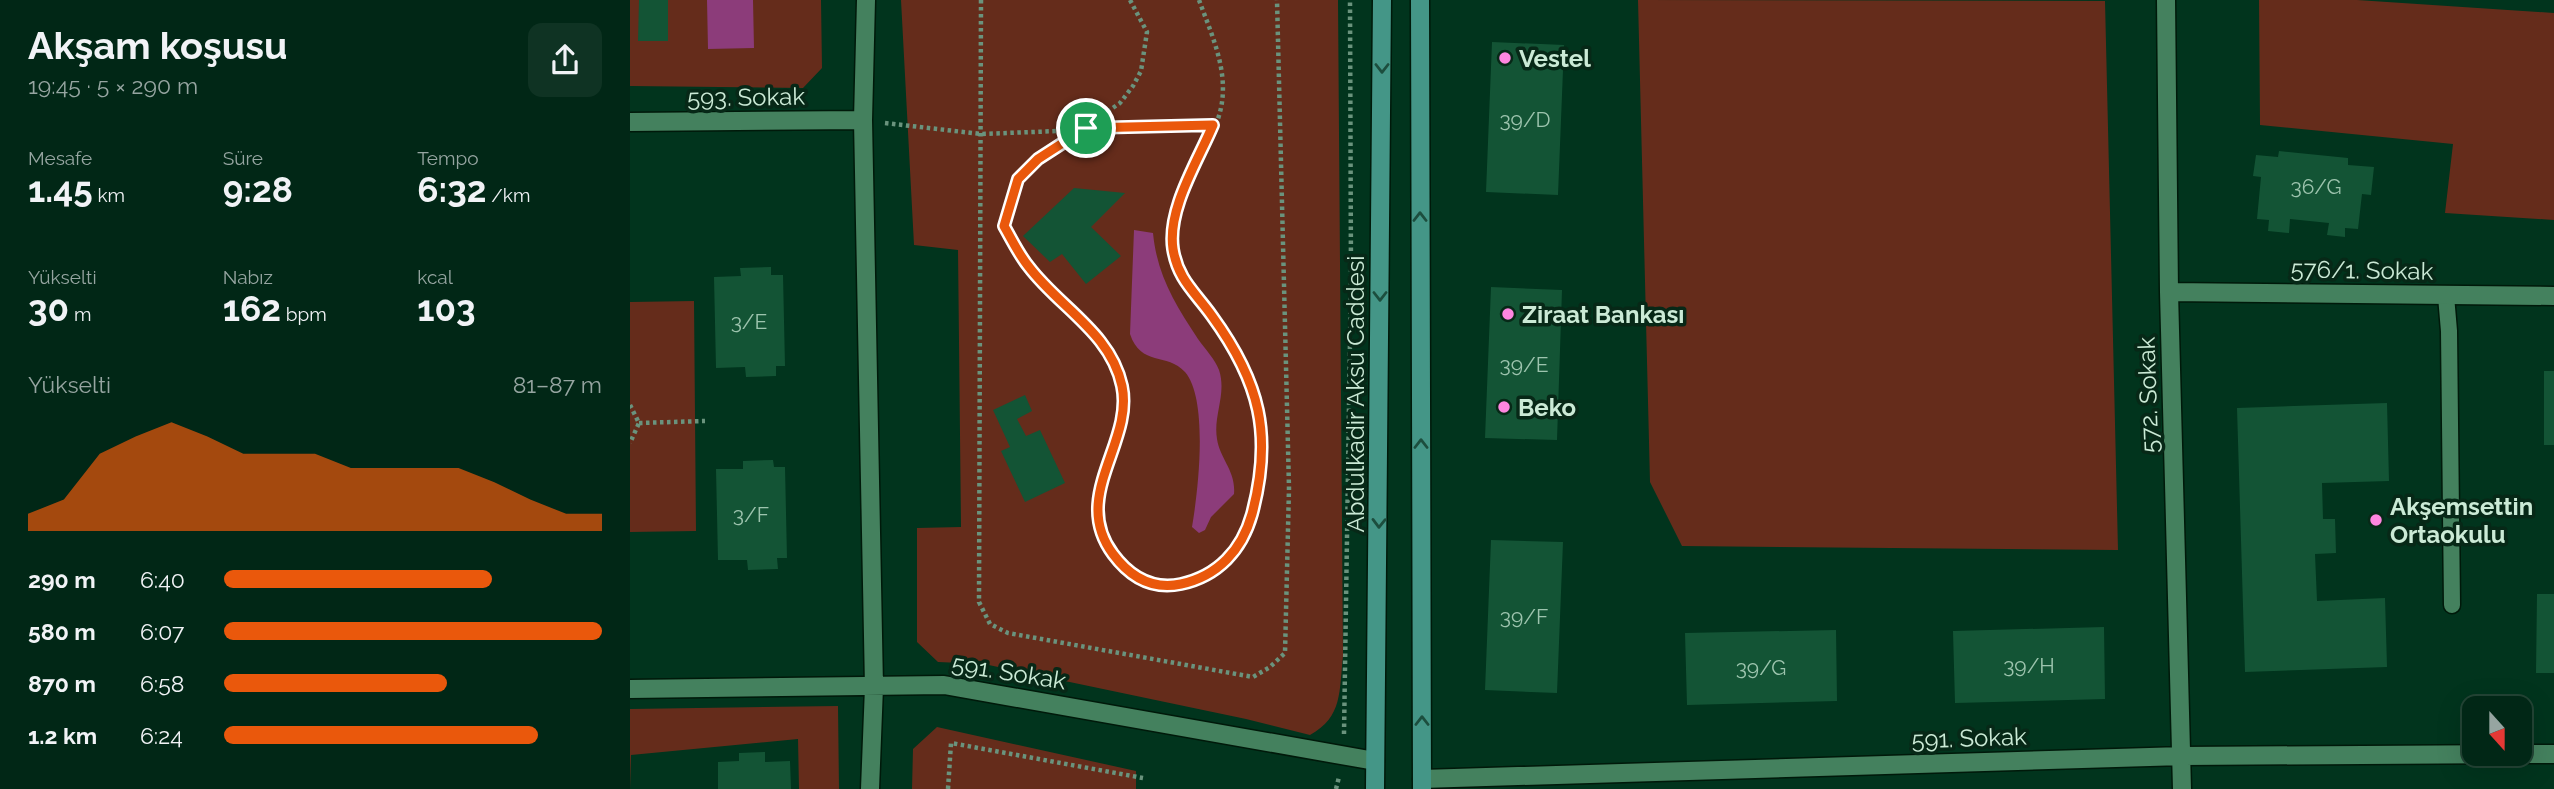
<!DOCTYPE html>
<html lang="tr">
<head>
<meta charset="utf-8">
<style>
  body { margin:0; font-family:Raleway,sans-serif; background:#0f3323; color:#f1f3f6; height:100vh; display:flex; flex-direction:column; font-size:26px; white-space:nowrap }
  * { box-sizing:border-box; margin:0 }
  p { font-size:23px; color:#96a5a1 }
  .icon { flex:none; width:38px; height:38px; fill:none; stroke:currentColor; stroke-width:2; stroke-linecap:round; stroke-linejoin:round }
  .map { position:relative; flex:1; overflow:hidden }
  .sheet { display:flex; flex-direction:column; background:#012716; width:630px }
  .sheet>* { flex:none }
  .needle { width:46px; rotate:159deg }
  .controls { position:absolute; left:1832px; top:696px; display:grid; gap:14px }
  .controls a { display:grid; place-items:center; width:70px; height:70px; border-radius:14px; background:#012716; box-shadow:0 7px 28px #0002,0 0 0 2px #234435; font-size:35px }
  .pin { position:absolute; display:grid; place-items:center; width:60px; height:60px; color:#fff; margin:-30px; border:4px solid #fff; border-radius:50%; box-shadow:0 2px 7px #0007 }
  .round { display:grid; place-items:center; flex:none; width:74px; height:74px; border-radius:14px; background:#0f3323 }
  .overview { display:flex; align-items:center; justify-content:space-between; height:119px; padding:0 28px }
  h1 { font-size:38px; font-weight:700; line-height:52px }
  .metrics { display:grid; grid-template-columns:repeat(3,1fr); gap:10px; height:119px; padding:7px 28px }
  .metrics div { display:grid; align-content:center }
  .metrics b { font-size:35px; font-weight:700 }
  .metrics small { font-size:19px; font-weight:400 }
  .metrics p { font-size:19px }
  .chart { height:196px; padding:14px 28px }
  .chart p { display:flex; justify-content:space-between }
  .chart svg { width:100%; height:126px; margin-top:7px; fill:#ea580c; opacity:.7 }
  ul { padding:0 28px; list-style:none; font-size:23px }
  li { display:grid; grid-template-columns:112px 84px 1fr; align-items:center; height:52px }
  li i { height:18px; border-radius:9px; background:#ea580c }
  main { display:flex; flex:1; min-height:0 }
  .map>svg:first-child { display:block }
  .green { fill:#652c1b }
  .water { fill:#8c3c7a }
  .building { fill:#135435 }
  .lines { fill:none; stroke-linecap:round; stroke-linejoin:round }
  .service-casing { stroke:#00190a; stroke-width:19 }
  .minor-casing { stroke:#00190a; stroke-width:21 }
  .secondary-casing { stroke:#00190a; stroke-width:21 }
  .path { stroke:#6a937d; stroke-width:4.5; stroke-dasharray:3.5 3.5; stroke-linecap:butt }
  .service { stroke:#44815e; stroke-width:16 }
  .minor { stroke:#44815e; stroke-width:18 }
  .secondary { stroke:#449687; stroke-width:18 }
  .oneway { stroke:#1c4e3e }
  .route-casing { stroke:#fff; stroke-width:14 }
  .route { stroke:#ea580c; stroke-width:9 }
  .poi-dot { fill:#fe86e0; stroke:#072817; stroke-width:2.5 }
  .labels { text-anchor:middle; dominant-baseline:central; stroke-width:7; stroke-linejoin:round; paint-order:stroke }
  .number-label { font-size:21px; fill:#9dc4ae }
  .poi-label { font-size:24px; font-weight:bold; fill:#cbead6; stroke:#072817; text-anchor:start }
  .street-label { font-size:24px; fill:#cbead6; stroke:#072817 }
</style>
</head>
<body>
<main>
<section class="sheet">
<div class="overview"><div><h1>Akşam koşusu</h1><p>19:45 · 5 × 290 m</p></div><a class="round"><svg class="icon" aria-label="share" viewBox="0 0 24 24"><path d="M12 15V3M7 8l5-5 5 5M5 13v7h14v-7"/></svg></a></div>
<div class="metrics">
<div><p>Mesafe</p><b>1.45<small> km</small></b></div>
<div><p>Süre</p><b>9:28</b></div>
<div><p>Tempo</p><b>6:32<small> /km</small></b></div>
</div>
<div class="metrics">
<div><p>Yükselti</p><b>30<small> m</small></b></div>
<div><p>Nabız</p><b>162<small> bpm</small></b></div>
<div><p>kcal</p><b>103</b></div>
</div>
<div class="chart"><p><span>Yükselti</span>81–87 m</p>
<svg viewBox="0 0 160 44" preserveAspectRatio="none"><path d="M0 44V38L10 33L20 17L30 11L40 6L50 11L60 17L70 17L80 17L90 22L100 22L110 22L120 22L130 27L140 33L150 38L160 38V44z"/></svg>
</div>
<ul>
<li><b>290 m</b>6:40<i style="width:71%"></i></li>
<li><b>580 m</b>6:07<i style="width:100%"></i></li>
<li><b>870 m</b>6:58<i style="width:59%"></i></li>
<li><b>1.2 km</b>6:24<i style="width:83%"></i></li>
</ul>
</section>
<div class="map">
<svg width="1924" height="789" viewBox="0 0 1924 789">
  <rect width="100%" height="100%" fill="#01341d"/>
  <path class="green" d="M0,0H191L192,68L173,88L0,86Z
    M271,0H708L713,656C709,691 713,717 680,735L616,719L354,664L308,662L287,642V528L331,527L328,250L284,245Z
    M1008,0L1475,1L1488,550L1052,546L1020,482Z
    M1629,0H1727L1924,13V220L1815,213L1823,144L1630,125Z
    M64,301L66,531L0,532V302Z
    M208,706L209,789H169L168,739L1,755L0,789V709Z
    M307,727L506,771V789H282L283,749Z"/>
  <path class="water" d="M77,0H123L124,48L78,49Z
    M504,230L523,233C527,275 545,304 568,339C575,349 585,359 589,370C597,394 583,415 587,439C590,459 606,471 604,494L581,517L575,530L569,533L562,527C568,492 579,400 555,372C537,352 511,367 500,334Z"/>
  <path class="building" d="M9,0H38V41H8Z
    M862,42L934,45L928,195L856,192Z
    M1649,151L1718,158V165L1744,167L1741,195L1732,194L1728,229L1715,228V237L1697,235L1699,223L1660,219L1659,233L1638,231L1639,220L1627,219L1631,177L1623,176L1626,155L1648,157Z
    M444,188L495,193L461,227L491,256L456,284L432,254L420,262L393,236Z
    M141,267V275H153L155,366H146V376L116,377L115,367L86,368L84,277L111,276L110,268Z
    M861,287L932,290L927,440L855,438Z
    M1914,371H1924V445H1914Z
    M395,395L402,411L387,419L396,436L410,430L435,483L395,502L371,451L380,447L363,410Z
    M1757,403L1759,481L1692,483L1693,519H1705L1706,553L1685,554L1687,601L1755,598L1757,667L1615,672L1607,408Z
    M143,460L144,467H155L157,558H147L148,569L118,570L117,560H88L86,469H113V461Z
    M861,540L933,542L927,693L855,690Z
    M1907,594H1924V673H1906Z
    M1474,627L1475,699L1325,703L1323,631Z
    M1206,630L1207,701L1057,705L1055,633Z
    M135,752V762L160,761L161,789H88V762L109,761V753Z"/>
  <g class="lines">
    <g class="service-casing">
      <path id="service" d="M1816,296L1819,331L1822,605"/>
    </g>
    <g class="minor-casing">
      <path id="minor" d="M236,0L233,120L244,687L240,789
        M1536,0L1539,292L1552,789
        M0,122L233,120
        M1539,292L1924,296
        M0,689L314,685L745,761
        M1890,754H1924
        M792,779L1553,756L1887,754"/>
    </g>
    <g class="secondary-casing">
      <path id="secondary" d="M790,0L792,789
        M745,789L752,0"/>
    </g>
    <path class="path" d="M351,0L349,602L360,624L378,633L623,677L640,667L655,653L659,488L647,0
      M500,0L517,32L511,71L503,86L490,103L408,159L388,179L374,227C382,241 390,257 401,269C432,306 483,336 492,387C495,403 490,421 485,436C468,489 456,527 498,571C510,585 532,588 549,584C564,581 579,577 590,567C623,541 639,466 632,427C627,398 616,368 602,343C583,310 550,288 543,250C535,201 586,147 592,102C597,67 581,33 569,0
      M255,123L351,134L583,125
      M0,405L9,423L0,443
      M9,423L75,421
      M714,734L721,276L720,0
      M318,789L321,743L513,778
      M706,789L709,777"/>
    <use href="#service" class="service"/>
    <use href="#minor" class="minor"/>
    <use href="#secondary" class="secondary"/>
  </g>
  <defs><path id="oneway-chevron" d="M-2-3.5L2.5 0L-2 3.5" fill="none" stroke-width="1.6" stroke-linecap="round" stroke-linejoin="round" transform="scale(1.75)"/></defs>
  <g class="oneway">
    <use href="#oneway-chevron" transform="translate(752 68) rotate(90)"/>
    <use href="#oneway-chevron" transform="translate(790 217) rotate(-90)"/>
    <use href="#oneway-chevron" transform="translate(750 296) rotate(90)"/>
    <use href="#oneway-chevron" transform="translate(791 444) rotate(-90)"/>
    <use href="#oneway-chevron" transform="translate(749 523) rotate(91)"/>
    <use href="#oneway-chevron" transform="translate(792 721) rotate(-90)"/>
  </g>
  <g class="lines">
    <g class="route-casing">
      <path id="route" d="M583,125C568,161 537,209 543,249C548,280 565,292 582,316C630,382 643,435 622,514C612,550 588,576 551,584C522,590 500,577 483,554C440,496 504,443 492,386C481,333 429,307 399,267C389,255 382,240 374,226L388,179L408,159L456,128Z"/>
    </g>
    <use href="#route" class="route"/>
  </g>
  <g class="poi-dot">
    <circle cx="875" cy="58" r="7"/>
    <circle cx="878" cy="314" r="7"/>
    <circle cx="874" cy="407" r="7"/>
    <circle cx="1746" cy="520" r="7"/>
  </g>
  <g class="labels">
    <g class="number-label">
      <text x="895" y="119">39/D</text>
      <text x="1686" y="186">36/G</text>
      <text x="119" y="321">3/E</text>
      <text x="894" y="364">39/E</text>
      <text x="121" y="514">3/F</text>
      <text x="894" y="616">39/F</text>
      <text x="1399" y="665">39/H</text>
      <text x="1131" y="667">39/G</text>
    </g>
    <g class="poi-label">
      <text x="889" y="58">Vestel</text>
      <text x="892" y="314">Ziraat Bankası</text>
      <text x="888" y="407">Beko</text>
      <text x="1760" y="506">Akşemsettin<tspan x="1760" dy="28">Ortaokulu</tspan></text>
    </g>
    <g class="street-label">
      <text transform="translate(116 97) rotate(-1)">593. Sokak</text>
      <text transform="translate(1732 270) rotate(1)">576/1. Sokak</text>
      <text transform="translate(725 394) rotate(-90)">Abdulkadir Aksu Caddesi</text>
      <text transform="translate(1518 395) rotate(-92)">572. Sokak</text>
      <text transform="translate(379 672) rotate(9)">591. Sokak</text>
      <text transform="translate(1339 738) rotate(-2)">591. Sokak</text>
    </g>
  </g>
</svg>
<div class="controls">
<a><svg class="needle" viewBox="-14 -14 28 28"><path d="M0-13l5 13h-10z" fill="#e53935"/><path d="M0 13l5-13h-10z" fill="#96a5a1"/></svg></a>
</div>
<div class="pin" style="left:456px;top:128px;background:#1e9e55"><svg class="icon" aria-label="arrive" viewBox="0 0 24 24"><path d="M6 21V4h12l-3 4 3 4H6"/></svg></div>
</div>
</main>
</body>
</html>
